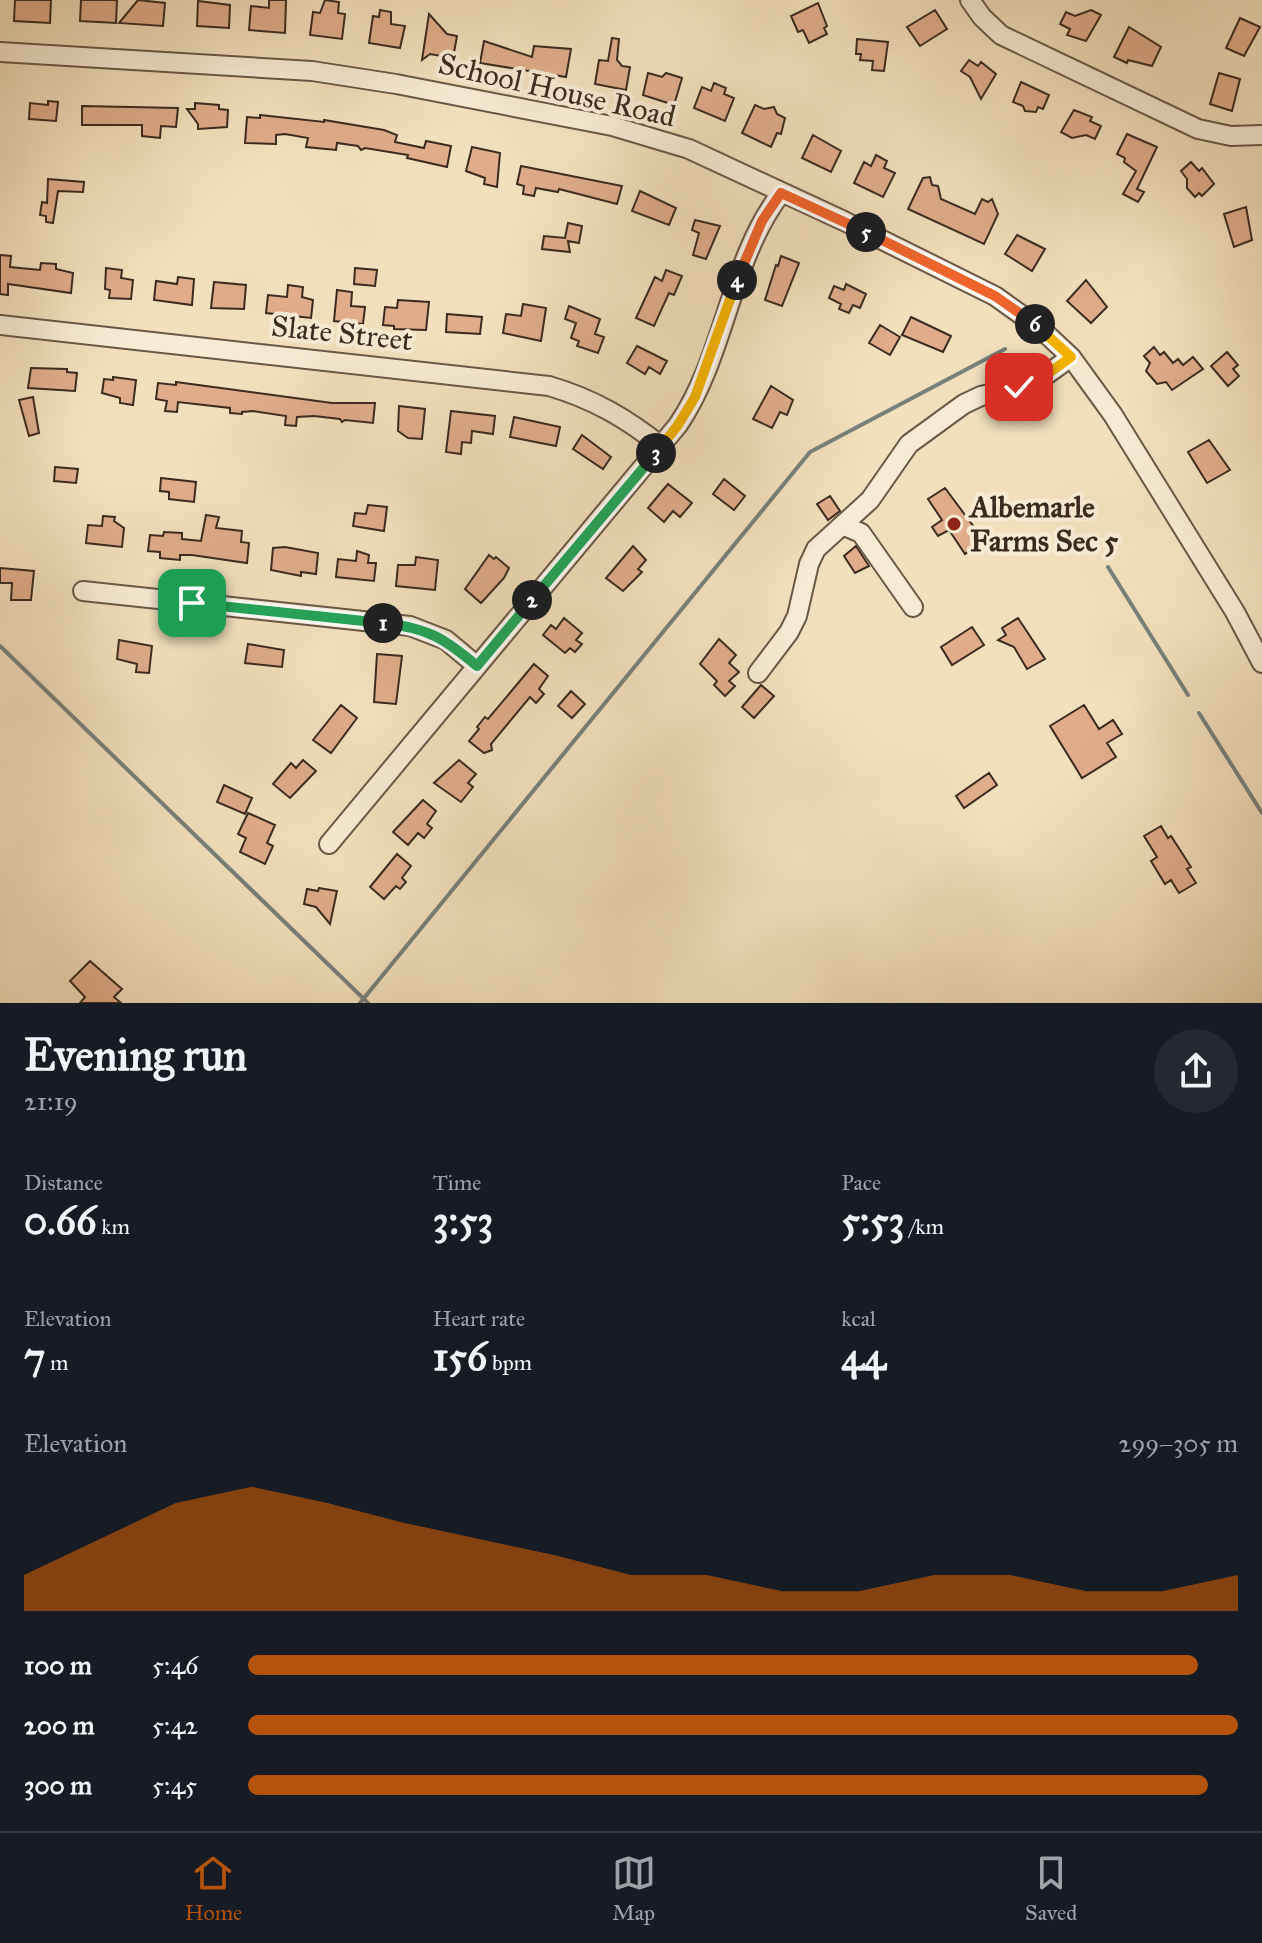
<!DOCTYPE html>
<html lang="en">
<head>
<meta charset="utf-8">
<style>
  body { margin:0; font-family:"IM FELL Great Primer",serif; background:#242831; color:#f1f3f6; height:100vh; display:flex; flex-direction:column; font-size:30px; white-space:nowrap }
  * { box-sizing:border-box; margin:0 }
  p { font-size:26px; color:#9ea1a6 }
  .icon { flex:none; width:44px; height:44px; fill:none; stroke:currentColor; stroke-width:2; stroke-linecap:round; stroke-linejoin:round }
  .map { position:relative; height:1003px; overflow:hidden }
  .details { display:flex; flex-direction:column; background:#171b24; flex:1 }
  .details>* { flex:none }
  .pin { position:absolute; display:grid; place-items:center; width:68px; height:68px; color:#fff; margin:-34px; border-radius:16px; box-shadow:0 4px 12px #0006 }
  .km { position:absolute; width:40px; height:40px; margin:-20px; border-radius:50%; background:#222; color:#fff; font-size:22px; line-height:40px; text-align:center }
  .round { display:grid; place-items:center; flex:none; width:84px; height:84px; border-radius:42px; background:#242831 }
  .head { display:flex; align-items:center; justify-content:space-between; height:136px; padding:0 24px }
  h1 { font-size:44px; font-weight:700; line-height:60px }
  .stats { display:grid; grid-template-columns:repeat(3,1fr); gap:12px; height:136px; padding:8px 24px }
  .stats div { display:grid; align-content:center }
  .stats b { font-size:40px; font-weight:700 }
  .stats small { font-size:22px; font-weight:400 }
  .stats p { font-size:22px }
  .chart { height:224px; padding:16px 24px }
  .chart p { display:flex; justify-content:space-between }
  .chart svg { width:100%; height:144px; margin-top:8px; fill:#b45309; opacity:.7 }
  ul { padding:0 24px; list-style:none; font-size:26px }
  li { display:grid; grid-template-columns:128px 96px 1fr; align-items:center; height:60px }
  li i { height:20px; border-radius:10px; background:#b45309 }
  .tabs { display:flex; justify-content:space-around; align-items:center; height:112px; border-top:2px solid #363941; background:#171b24; font-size:22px; color:#9ea1a6 }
  .tabs a { display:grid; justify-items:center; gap:4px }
  .tabs .selected { color:#b45309 }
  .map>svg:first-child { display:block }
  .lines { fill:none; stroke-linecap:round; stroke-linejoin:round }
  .stream { stroke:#77817c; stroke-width:4 }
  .building { fill:#e0ac8a; stroke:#3b2b1f; stroke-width:2 }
  .minor-casing { stroke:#695846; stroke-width:22 }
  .minor { stroke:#f7ebd3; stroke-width:18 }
  .split-1-casing { stroke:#fff; stroke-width:16 }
  .split-2-casing { stroke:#fff; stroke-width:16 }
  .split-3-casing { stroke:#fff; stroke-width:16 }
  .split-4-casing { stroke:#fff; stroke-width:16 }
  .split-5-casing { stroke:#fff; stroke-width:16 }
  .split-6-casing { stroke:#fff; stroke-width:16 }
  .split-7-casing { stroke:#fff; stroke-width:16 }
  .split-1 { stroke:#22a559; stroke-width:10 }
  .split-2 { stroke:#22a559; stroke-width:10 }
  .split-3 { stroke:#22a559; stroke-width:10 }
  .split-4 { stroke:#f5b400; stroke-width:10 }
  .split-5 { stroke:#f0652b; stroke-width:10 }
  .split-6 { stroke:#f0652b; stroke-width:10 }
  .split-7 { stroke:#f5b400; stroke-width:10 }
  .poi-dot { fill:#8f2418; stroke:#f7ebd3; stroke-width:3 }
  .labels { text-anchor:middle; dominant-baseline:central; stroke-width:8; stroke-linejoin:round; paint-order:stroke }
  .street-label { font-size:30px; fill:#3b2b1f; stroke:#f7ebd3 }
  .poi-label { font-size:30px; font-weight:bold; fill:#3b2b1f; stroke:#f7ebd3; text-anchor:start }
</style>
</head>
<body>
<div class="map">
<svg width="1262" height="1003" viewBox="0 0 1262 1003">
  <rect width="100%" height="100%" fill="#f2e0bc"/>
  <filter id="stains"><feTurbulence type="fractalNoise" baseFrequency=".0025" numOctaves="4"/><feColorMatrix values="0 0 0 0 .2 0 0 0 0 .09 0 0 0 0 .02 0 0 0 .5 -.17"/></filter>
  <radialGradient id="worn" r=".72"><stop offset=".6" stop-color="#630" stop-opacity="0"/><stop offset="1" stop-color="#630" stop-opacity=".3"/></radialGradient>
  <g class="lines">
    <path class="stream" d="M1108,567L1188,695
      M0,646L368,1003
      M1199,713L1262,813
      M360,1003L810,452L1005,349"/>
  </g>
  <path class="building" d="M15,0H51L50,23L14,21Z
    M81,0H117L116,23L80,21Z
    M138,0L165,3L163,26L119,23Z
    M269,0H286L285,33L249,30L251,6L269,8Z
    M325,0L339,2L338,13L345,14L342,39L310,35L313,12L320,13Z
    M198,1L230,5L229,28L197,26Z
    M818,3L827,26L824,28L827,34L809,43L803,30L798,32L791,16Z
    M380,10L391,12V24L405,26L400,48L369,43L373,16L379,17Z
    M935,10L947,29L920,46L907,27Z
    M1091,10L1101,15L1086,41L1067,35L1070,29L1060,24L1066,12L1075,16Z
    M429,14L447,34L457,36L453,58L430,54L422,60Z
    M1240,18L1260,27L1244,56L1226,48Z
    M1129,27L1161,47L1152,66L1128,60L1127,63L1114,57Z
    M612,38L619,39L617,60L622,66L630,67L626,90L595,84L599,60L608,61Z
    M857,39L888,42L884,71L872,70L873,61L860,60L861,54H856Z
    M484,41L532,57L534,46L571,49L566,77L480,63Z
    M969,60L978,66L981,62L996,74L981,99L970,77L961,71Z
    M648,73L662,77L666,73L682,78L674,105L643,95Z
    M1219,73L1240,79L1232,111L1210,104Z
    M1021,82L1049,95L1043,109L1038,107L1036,112L1025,111L1023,106L1013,102Z
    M714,83L726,88L724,94L734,98L725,121L694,108L702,87L711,91Z
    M48,101L58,102L56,121L29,119L30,103L48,105Z
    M195,103L219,105V109L228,110L227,127L198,129V124L187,109H195Z
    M755,105L764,109L774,107L777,114L785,118L781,134L777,133L771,147L742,133Z
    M82,106L178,108L176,127L161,126L160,138L142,136V125H82Z
    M1074,110L1092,117L1090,121L1101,126L1095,139L1086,135L1072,138L1061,132Z
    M260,115L324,122V120L384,130L397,135L395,142L424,148L426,141L451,146L447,167L407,158L408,155L365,148L361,150L358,146L337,143L336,150L306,147L308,138L285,134L276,135V144L245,143L247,117L260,118Z
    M1127,134L1157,147L1137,189L1144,192L1138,202L1123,194L1136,171L1124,162L1125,158L1117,154Z
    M813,135L841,151L831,172L802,158Z
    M472,147L500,153L497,187L484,184L485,178L466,171Z
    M876,155L887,161L884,168L895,173L883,197L854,183L864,162L871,166Z
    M1191,162L1199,171L1202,168L1214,184L1202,196L1199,193L1195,197L1187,188V179L1181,171Z
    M521,166L622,186L617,204L559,189L558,192L536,188L534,196L523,194L524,186L517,184Z
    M930,177L932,185L938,186L941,199L975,214L982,199L988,202L992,199L998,214L984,244L908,209L923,178Z
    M48,179L84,182L83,192L58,191L53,223L46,222V216L40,215L42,202L47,203Z
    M640,191L676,208L669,225L632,211Z
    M1246,207L1252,240L1234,247L1224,214Z
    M695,220L720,226L706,259L693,255L699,233L692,230Z
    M568,223L582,226L579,243L568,241L570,252L542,249L544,236L565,238Z
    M1017,235L1045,249L1032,271L1005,254Z
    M0,255L11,256L10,267L40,270L41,263L56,264V269L73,273L71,293L8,284V295L0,294Z
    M781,256L799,263L782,306L765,300L776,265L778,266Z
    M106,268L122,270L121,278L133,280L131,299L109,298L110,290L105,289Z
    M355,268L377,270L375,286L354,284Z
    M666,270L682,276L674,295L669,293L654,326L636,318L655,277L662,281Z
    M178,277L194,279L192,305L154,300L156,281L177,284Z
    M1086,280L1107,307L1091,323L1067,301Z
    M214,282L246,285L244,309L211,308Z
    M846,284L866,294L860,308L853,305L849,313L839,309L841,304L829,298L834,286L844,290Z
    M288,285L303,287L302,297L313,300L311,318L266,313L268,295L287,297Z
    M337,290L352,292L351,306L365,307L363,324L334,321Z
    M398,300L429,302L426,330L394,329V326L383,325L385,307L397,308Z
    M523,304L546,308L541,341L503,333L506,314L521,316Z
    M569,306L600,319L595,334L604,337L598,353L577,346L579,341L571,338L576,323L565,319Z
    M447,314L482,317L480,334L446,332Z
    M911,317L951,336L943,352L902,335Z
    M880,325L900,337L890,355L869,343Z
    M637,346L667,361L660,374L649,367L645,374L627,363Z
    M1154,347L1160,355L1164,352L1173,363L1178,359L1183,365L1193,357L1203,369L1172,390L1166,382L1157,384L1146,371L1150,363L1144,356Z
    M1227,352L1238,365L1233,369L1239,376L1228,386L1211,366Z
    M31,368L67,369V372L77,373L75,391L28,388Z
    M113,377L136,380L133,405L120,403V398L102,393L104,379L113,380Z
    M176,382L332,403H375L373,423L345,420L342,422L340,419L314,416L297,417L296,426L285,425L286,416L253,411L242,412V414L230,413V408L178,402L177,412L165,411L167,401L156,399L158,383L176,385Z
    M771,386L793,400L787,415L780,412L772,428L753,419Z
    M33,397L39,433L29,436L19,400Z
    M399,406L425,409L422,439L408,438L398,431Z
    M451,411L495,416L493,434L472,431L471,443L462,442L461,454L446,452Z
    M514,417L560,427L556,446L510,437Z
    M582,435L611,457L603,469L573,449Z
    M1209,440L1230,470L1207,483L1188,452Z
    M55,467L78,469L76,483L54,481Z
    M161,478L196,482L194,502L169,499V492L160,491Z
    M724,479L745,496L734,510L713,494Z
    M668,484L692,503L680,517L673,511L664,522L648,508Z
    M945,488L974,527L971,529L980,543L965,554L949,530L938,536L932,527L942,520L928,499Z
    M830,496L840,511L828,520L817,504Z
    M368,505L387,507L384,531L353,526L355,513L366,514Z
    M206,515L219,517L216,528L242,531L241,542L249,543L247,563L192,555H180V560L160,558V552L148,551L150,535L163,536L164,532L182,533V539L201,541Z
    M103,516L115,517L114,521L124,528L122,547L86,543L88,525L102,526Z
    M633,546L646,560L638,569L642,572L623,591L606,578Z
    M856,546L869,566L855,573L844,556Z
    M285,547L318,553L316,574L301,572V576L271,570L273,548Z
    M357,551L369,555L368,563H376L374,581L336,577L338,559L356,561Z
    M489,555L494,559L496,557L509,568L504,578L481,603L465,589Z
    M416,557L438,560L435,590L396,586L398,565H415Z
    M0,568L34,571L31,600H11L12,583H0Z
    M564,618L582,633L576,640L582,644L575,652L570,648L565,653L543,635L551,625L556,629Z
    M1018,618L1045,659L1027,669L1014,647L998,640L1006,635L1002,628Z
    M972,627L984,645L952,665L941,647Z
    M719,639L736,655L729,663L739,672L729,681L735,686L725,696L714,685L717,681L700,664Z
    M119,640L152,646L149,673L136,672L137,664L117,659Z
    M248,644L284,650L282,667L245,663Z
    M377,654L402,656L396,704L374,702Z
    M534,664L548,676L539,689L544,694L536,703L530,697L491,744L492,750L484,753L469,741L479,729L477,727L485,717L488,719Z
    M761,685L774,696L754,718L742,707Z
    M571,691L585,704L572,718L558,706Z
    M341,705L357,718L331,753L313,740Z
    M1084,705L1099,729L1113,720L1122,734L1107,743L1116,757L1082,778L1050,726Z
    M303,760L316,771L290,798L273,784L291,763L296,768Z
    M459,760L476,774L468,783L473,787L461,802L434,783Z
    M989,773L997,785L964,808L956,796Z
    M224,785L252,798L245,814L217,802Z
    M423,800L436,811L427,824L432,828L424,838L418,833L408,845L393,832Z
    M248,813L275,825L267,843L273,846L265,864L240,852L246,838L238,834Z
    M1161,826L1168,838L1171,836L1191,867L1187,869L1196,883L1179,893L1171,880L1165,884L1151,861L1157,857L1144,836Z
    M397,854L411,866L402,878L406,882L400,889L396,886L384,899L370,887Z
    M319,888L337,891L330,924L316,907L304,904L307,889L318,891Z
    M90,961L122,989L114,997L121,1003H80L85,997L70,981Z"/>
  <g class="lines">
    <g class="minor-casing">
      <path id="minor" d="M970,0L982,17L1001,35L1198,129L1231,136L1262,135
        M0,52L312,71L396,84L612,126L689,149L844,221L995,296L1041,329L1071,357L1113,415L1235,612L1262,663
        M0,325L549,386C593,399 626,418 661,446
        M842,525L861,533L913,607
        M83,591L410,626L446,640L477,666
        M758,673L789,632L797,616L809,564L816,549L870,500L909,444L964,404L981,396L1035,383L1071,357
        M329,844L678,425C726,354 729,262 781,193"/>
    </g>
    <use href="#minor" class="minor"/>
  </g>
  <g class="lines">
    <g class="split-1-casing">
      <path id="split-1" d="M192,603L383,623"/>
    </g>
    <g class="split-2-casing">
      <path id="split-2" d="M383,623C428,628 444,638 477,666L532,600"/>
    </g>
    <g class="split-3-casing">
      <path id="split-3" d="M532,600L656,453"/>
    </g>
    <g class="split-4-casing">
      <path id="split-4" d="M656,453L678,425L695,397L737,280"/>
    </g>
    <g class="split-5-casing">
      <path id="split-5" d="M737,280L762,221L781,193L866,232"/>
    </g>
    <g class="split-6-casing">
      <path id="split-6" d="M866,232L995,296L1035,324"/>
    </g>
    <g class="split-7-casing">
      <path id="split-7" d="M1019,387L1035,383L1071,357L1035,324"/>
    </g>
    <use href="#split-1" class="split-1"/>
    <use href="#split-2" class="split-2"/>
    <use href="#split-3" class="split-3"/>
    <use href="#split-4" class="split-4"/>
    <use href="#split-5" class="split-5"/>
    <use href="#split-6" class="split-6"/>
    <use href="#split-7" class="split-7"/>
  </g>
  <circle class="poi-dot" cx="954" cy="524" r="8"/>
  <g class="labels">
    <g class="street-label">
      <text transform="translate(557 90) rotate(13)">School House Road</text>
      <text transform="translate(342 333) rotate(6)">Slate Street</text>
    </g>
    <g class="poi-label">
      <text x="970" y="507">Albemarle<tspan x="970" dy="34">Farms Sec 5</tspan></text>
    </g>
  </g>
  <rect width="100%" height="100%" filter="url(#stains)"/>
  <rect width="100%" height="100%" fill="url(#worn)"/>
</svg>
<div class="pin" style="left:192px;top:603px;background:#1e9e55"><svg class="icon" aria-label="arrive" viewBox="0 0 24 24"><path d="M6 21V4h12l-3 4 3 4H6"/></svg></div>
<div class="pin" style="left:1019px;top:387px;background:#d93025"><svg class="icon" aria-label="check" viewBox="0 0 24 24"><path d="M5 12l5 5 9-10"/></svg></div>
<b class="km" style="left:383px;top:623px">1</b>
<b class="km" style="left:532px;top:600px">2</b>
<b class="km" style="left:656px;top:453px">3</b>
<b class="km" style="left:737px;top:280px">4</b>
<b class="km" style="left:866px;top:232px">5</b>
<b class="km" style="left:1035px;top:324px">6</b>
</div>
<section class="details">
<div class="head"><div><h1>Evening run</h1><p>21:19</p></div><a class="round"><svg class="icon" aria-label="share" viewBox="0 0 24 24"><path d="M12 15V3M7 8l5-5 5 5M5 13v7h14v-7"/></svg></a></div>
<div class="stats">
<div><p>Distance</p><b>0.66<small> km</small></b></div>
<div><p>Time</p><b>3:53</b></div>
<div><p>Pace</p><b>5:53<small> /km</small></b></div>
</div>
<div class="stats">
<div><p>Elevation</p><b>7<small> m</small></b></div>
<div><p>Heart rate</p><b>156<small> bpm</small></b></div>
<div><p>kcal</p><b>44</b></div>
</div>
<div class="chart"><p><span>Elevation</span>299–305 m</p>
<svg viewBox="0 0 160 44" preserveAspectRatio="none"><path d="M0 44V33L10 22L20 11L30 6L40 11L50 17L60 22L70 27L80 33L90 33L100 38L110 38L120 33L130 33L140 38L150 38L160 33V44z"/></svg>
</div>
<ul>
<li><b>100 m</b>5:46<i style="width:96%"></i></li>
<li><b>200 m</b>5:42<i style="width:100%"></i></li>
<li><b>300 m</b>5:45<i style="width:97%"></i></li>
</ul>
</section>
<nav class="tabs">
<a class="selected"><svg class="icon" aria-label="home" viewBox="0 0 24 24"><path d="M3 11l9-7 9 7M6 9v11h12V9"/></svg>Home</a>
<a><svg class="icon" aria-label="map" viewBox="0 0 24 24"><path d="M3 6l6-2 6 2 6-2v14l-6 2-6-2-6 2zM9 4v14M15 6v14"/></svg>Map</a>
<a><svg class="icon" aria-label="saved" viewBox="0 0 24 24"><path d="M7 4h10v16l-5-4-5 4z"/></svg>Saved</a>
</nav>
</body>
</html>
